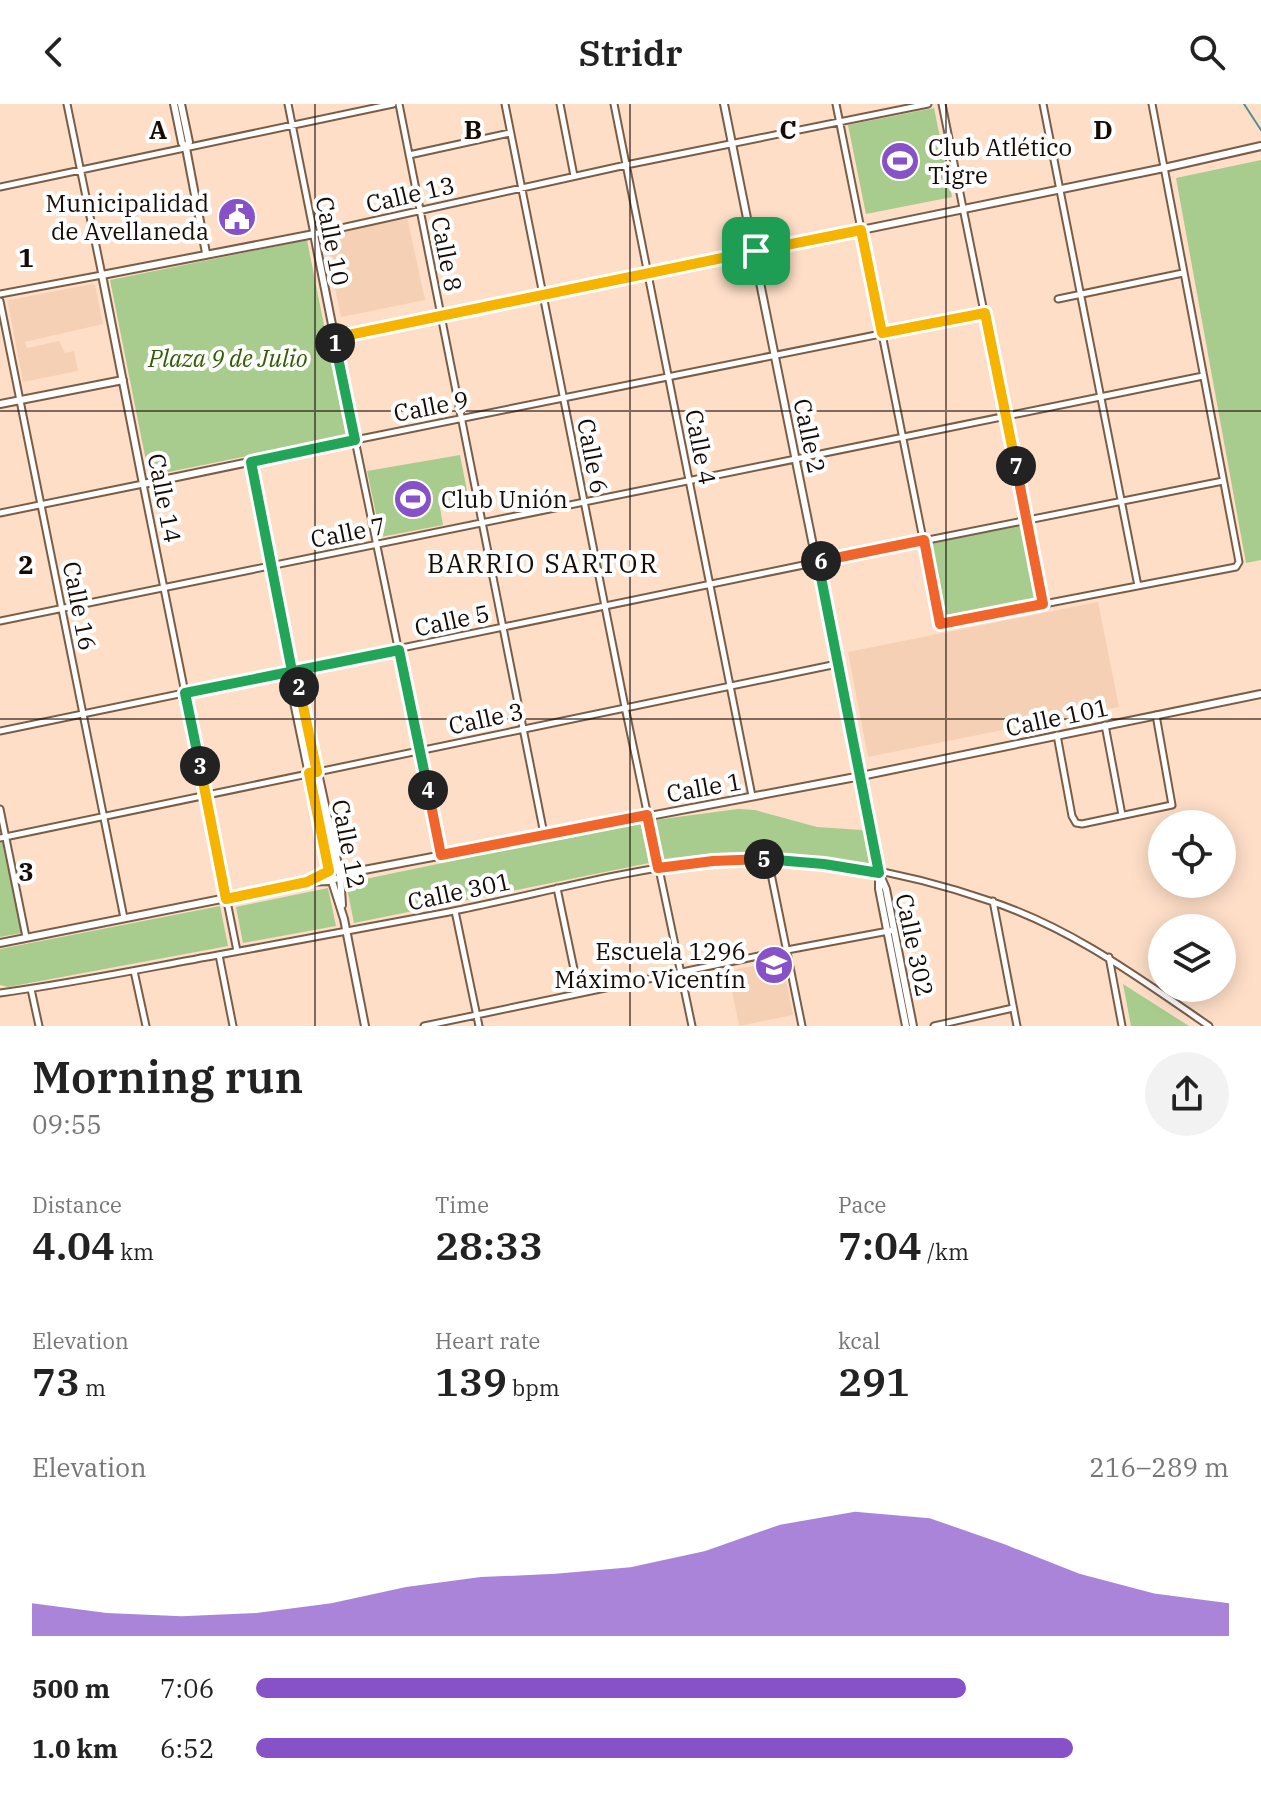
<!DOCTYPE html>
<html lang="en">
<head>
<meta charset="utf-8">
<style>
  body { margin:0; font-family:"IBM Plex Serif",serif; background:#f2f2f2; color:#222; height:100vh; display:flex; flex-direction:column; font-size:30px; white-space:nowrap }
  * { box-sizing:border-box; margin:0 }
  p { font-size:26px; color:#767676 }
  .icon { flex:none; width:44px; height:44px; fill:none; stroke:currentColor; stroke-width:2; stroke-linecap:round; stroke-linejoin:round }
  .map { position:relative; height:922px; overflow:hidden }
  .drawer { display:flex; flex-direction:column; background:#fff; flex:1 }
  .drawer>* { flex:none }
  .controls { position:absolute; left:1148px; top:706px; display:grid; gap:16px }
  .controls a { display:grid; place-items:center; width:88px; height:88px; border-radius:50%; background:#fff; box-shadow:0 4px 20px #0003; font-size:40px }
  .pin { position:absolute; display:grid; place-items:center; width:68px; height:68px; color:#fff; margin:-34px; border-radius:16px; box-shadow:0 4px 12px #0006 }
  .km { position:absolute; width:40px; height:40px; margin:-20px; border-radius:50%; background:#222; color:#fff; font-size:22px; line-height:40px; text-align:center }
  .round { display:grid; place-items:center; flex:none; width:84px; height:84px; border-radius:42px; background:#f2f2f2 }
  .overview { display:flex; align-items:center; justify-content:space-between; height:136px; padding:0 32px }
  h1 { font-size:44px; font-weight:600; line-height:60px }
  .stats { display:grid; grid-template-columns:repeat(3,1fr); gap:12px; height:136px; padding:8px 32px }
  .stats div { display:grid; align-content:center }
  .stats b { font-size:40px; font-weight:600 }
  .stats small { font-size:22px; font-weight:400 }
  .stats p { font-size:22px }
  .chart { height:224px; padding:16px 32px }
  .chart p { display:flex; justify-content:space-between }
  .chart svg { width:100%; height:144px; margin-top:8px; fill:#8751c8; opacity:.7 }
  ul { padding:0 32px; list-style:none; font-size:26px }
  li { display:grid; grid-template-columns:128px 96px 1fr; align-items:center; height:60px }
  li i { height:20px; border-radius:10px; background:#8751c8 }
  header { display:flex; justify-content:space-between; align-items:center; height:104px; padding:0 32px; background:#fff; font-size:36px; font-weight:600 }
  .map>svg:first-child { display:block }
  .built { fill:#f5d0b4 }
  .green { fill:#a7cc8e }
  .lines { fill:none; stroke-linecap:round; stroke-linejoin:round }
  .stream { stroke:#4f9195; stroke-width:2 }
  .minor-casing { stroke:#785d49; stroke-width:9 }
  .tertiary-casing { stroke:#785d49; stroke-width:10 }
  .minor { stroke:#fff; stroke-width:5 }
  .tertiary { stroke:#fff; stroke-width:6 }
  .split-1-casing { stroke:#fff; stroke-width:16 }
  .split-2-casing { stroke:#fff; stroke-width:16 }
  .split-3-casing { stroke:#fff; stroke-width:16 }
  .split-4-casing { stroke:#fff; stroke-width:16 }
  .split-5-casing { stroke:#fff; stroke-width:16 }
  .split-6-casing { stroke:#fff; stroke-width:16 }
  .split-7-casing { stroke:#fff; stroke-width:16 }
  .split-8-casing { stroke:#fff; stroke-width:16 }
  .split-1 { stroke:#f5b400; stroke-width:10 }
  .split-2 { stroke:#22a559; stroke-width:10 }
  .split-3 { stroke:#f5b400; stroke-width:10 }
  .split-4 { stroke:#22a559; stroke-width:10 }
  .split-5 { stroke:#f0652b; stroke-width:10 }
  .split-6 { stroke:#22a559; stroke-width:10 }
  .split-7 { stroke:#f0652b; stroke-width:10 }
  .split-8 { stroke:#f5b400; stroke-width:10 }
  .grid { fill:none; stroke:#160b05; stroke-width:2; stroke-opacity:0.55 }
  .labels { text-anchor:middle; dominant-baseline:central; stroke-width:8; stroke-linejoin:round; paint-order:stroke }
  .poi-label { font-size:24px; fill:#160b05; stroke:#fff; text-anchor:start }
  .street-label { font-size:24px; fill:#160b05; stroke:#fff }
  .park-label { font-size:24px; font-style:italic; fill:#335e00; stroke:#fff }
  .neighbourhood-label { font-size:26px; letter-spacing:2px; fill:#160b05; stroke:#fff }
  .grid-label { font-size:26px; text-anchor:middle; font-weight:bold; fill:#160b05; stroke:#fff; stroke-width:8; stroke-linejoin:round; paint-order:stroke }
</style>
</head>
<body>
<header><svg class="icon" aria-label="back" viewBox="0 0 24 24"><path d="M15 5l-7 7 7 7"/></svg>Stridr<svg class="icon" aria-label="search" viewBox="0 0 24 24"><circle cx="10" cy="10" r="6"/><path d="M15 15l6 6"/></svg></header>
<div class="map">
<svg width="1261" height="922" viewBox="0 0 1261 922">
  <rect width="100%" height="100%" fill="#fedec7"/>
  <path class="built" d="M407,113L425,196L341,213L324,131Z
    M92,180L95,181L103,220L25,238L27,244L59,237L65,249L74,247L78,267L23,278L8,199L9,196Z
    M1098,498L1119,603L868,653L848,548Z
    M782,856L793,911L739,922L728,867Z"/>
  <path class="green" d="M934,4L952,93L866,110L848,21Z
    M1261,56V456L1246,459L1176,74Z
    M307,136L346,332L149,372L110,176Z
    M460,351L468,392L439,398L443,421L381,433L367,367Z
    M1021,419L1036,495L945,513L930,437Z
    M738,705L755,706L817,723L862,726L865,729L870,762L663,756L655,716Z
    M640,718L649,759L354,819L346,779Z
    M4,738L22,829L0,833V739Z
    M328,784L336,822L243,839L236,803Z
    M220,802L228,842L8,883L0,881V845Z
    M1123,880L1189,922H1131Z"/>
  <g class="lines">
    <path class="stream" d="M1244,0L1261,26"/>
    <g class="minor-casing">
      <path id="minor" d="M288,0L314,130L626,61L928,0
        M399,0L544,730
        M505,0L625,603L692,922
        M560,0L574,72
        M614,0L752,692
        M836,0L940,520L1236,463L1239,458L1152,0
        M942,0L1043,500
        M1043,0L1138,482
        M409,51L510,29
        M0,83L393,0
        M0,190L102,171L67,0
        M1058,195L1183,169
        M0,197L124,814
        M0,409L143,380L237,847
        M0,517L1203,272
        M1105,621L1122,711
        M0,627L818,458L1223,377
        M1057,631L1072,712L1076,719L1082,720L1172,701L1156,611
        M0,705L26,833
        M0,734L837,560
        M441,751L355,336L985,209
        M768,755L802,922
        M557,784L579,889
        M993,797L1017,922
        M455,807L479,922
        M219,851L233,922
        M1109,853L1122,922
        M134,867L146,922
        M31,885L39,922
        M0,889C73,879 146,864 218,851C295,836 372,823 449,808C535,791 622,766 710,757C802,748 903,767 990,797C1072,824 1139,874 1209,922
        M424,922L787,846L894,826
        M934,922L1013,904"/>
    </g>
    <g class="tertiary-casing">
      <path id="tertiary" d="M174,0L182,39L186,44L206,149
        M181,0L189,38L186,44
        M724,0L879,769L886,785L913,922
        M314,130L355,336L143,380L102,171Z
        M334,234L1164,64L1261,42
        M0,300L123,276
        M251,358L292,567L290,579L330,771L344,815L365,922
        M292,567L298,577L340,770L342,801
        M879,772V785L906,922
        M0,839L307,778L329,777L364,766L861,672L1261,590"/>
    </g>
    <use href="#minor" class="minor"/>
    <use href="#tertiary" class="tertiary"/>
  </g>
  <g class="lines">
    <g class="split-1-casing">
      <path id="split-1" d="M335,239L334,234L756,147"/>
    </g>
    <g class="split-2-casing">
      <path id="split-2" d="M299,583L292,567L251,358L355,336L335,239"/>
    </g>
    <g class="split-3-casing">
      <path id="split-3" d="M200,662L226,795L307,778L329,767L309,669L317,668L299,583"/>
    </g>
    <g class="split-4-casing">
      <path id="split-4" d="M200,662L185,589L399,546L428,686"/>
    </g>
    <g class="split-5-casing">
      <path id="split-5" d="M428,686L441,751L647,711L658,764L713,757L764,755"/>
    </g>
    <g class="split-6-casing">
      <path id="split-6" d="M764,755L824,760L879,769L818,458L821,457"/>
    </g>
    <g class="split-7-casing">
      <path id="split-7" d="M821,457L924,436L940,520L1043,500L1016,362"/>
    </g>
    <g class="split-8-casing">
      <path id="split-8" d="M756,147L861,126L882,229L985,209L1016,362"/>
    </g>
    <use href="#split-1" class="split-1"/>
    <use href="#split-2" class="split-2"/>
    <use href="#split-3" class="split-3"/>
    <use href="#split-4" class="split-4"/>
    <use href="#split-5" class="split-5"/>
    <use href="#split-6" class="split-6"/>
    <use href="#split-7" class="split-7"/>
    <use href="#split-8" class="split-8"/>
  </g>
  <path class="grid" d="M315,0V922M630,0V922M946,0V922M0,307H1261M0,615H1261"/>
  <defs>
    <g id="stadium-disc" transform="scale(2)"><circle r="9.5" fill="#8751c8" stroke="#fff"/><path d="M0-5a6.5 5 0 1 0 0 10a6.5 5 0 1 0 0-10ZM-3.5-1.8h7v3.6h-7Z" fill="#fff"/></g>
    <g id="civic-disc" transform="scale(2)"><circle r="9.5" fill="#8751c8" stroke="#fff"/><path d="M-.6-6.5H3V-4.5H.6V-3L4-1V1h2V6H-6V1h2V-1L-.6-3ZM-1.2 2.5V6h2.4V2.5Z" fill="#fff"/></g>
    <g id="school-disc" transform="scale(2)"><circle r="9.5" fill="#8751c8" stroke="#fff"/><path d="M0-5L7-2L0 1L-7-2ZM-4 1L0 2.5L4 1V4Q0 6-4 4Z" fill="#fff"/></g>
  </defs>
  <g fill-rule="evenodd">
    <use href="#stadium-disc" x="900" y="57"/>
    <use href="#civic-disc" x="237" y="113"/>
    <use href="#stadium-disc" x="413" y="395"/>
    <use href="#school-disc" x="774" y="861"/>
  </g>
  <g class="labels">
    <g class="poi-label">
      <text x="928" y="43">Club Atlético<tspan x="928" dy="28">Tigre</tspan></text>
      <text x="209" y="99" text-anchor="end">Municipalidad<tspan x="209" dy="28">de Avellaneda</tspan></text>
      <text x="441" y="395">Club Unión</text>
      <text x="746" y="847" text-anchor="end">Escuela 1296<tspan x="746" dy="28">Máximo Vicentín</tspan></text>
    </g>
    <g class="street-label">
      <text transform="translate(410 90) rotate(-13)">Calle 13</text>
      <text transform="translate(333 137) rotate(79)">Calle 10</text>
      <text transform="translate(447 150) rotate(79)">Calle 8</text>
      <text transform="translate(431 302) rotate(-11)">Calle 9</text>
      <text transform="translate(810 332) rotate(78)">Calle 2</text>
      <text transform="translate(701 343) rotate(79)">Calle 4</text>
      <text transform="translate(593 352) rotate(79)">Calle 6</text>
      <text transform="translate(165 394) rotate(79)">Calle 14</text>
      <text transform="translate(348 428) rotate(-11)">Calle 7</text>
      <text transform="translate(80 502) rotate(79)">Calle 16</text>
      <text transform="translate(452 516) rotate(-12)">Calle 5</text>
      <text transform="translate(1057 613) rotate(-12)">Calle 101</text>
      <text transform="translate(486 614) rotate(-12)">Calle 3</text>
      <text transform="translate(704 683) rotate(-10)">Calle 1</text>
      <text transform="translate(349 740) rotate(79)">Calle 12</text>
      <text transform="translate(459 787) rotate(-12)">Calle 301</text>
      <text transform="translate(915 841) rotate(78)">Calle 302</text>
    </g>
    <g class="park-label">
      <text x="228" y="254">Plaza 9 de Julio</text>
    </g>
    <g class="neighbourhood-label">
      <text x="543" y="459">BARRIO SARTOR</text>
    </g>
  </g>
  <g class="grid-label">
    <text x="158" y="35">A</text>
    <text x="473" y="35">B</text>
    <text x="788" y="35">C</text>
    <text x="1103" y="35">D</text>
    <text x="26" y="163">1</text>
    <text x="26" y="470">2</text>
    <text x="26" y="777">3</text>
  </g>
</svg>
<div class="controls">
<a><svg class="icon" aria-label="locate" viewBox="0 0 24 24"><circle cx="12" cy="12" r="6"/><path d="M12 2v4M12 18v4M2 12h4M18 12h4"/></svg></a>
<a><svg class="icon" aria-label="layers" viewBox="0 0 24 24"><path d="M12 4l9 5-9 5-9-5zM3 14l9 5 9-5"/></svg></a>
</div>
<div class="pin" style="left:756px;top:147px;background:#1e9e55"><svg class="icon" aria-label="arrive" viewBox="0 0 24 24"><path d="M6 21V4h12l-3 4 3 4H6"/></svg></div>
<b class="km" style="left:335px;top:239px">1</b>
<b class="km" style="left:299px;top:583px">2</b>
<b class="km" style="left:200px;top:662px">3</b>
<b class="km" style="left:428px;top:686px">4</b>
<b class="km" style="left:764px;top:755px">5</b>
<b class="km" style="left:821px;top:457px">6</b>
<b class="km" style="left:1016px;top:362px">7</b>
</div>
<section class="drawer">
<div class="overview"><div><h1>Morning run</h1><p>09:55</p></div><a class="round"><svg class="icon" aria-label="share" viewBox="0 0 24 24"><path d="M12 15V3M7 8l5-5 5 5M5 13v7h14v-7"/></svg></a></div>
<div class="stats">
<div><p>Distance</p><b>4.04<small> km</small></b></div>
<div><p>Time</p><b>28:33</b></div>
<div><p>Pace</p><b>7:04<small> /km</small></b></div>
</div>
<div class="stats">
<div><p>Elevation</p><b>73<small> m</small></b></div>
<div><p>Heart rate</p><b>139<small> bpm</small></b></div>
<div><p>kcal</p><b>291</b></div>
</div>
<div class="chart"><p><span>Elevation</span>216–289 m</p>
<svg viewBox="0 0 160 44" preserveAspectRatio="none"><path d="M0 44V34L10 37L20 38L30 37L40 34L50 29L60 26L70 25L80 23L90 18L100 10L110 6L120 8L130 16L140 25L150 31L160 34V44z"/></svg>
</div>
<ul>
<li><b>500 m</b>7:06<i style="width:73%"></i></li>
<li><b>1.0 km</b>6:52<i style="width:84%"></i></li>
</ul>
</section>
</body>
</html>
